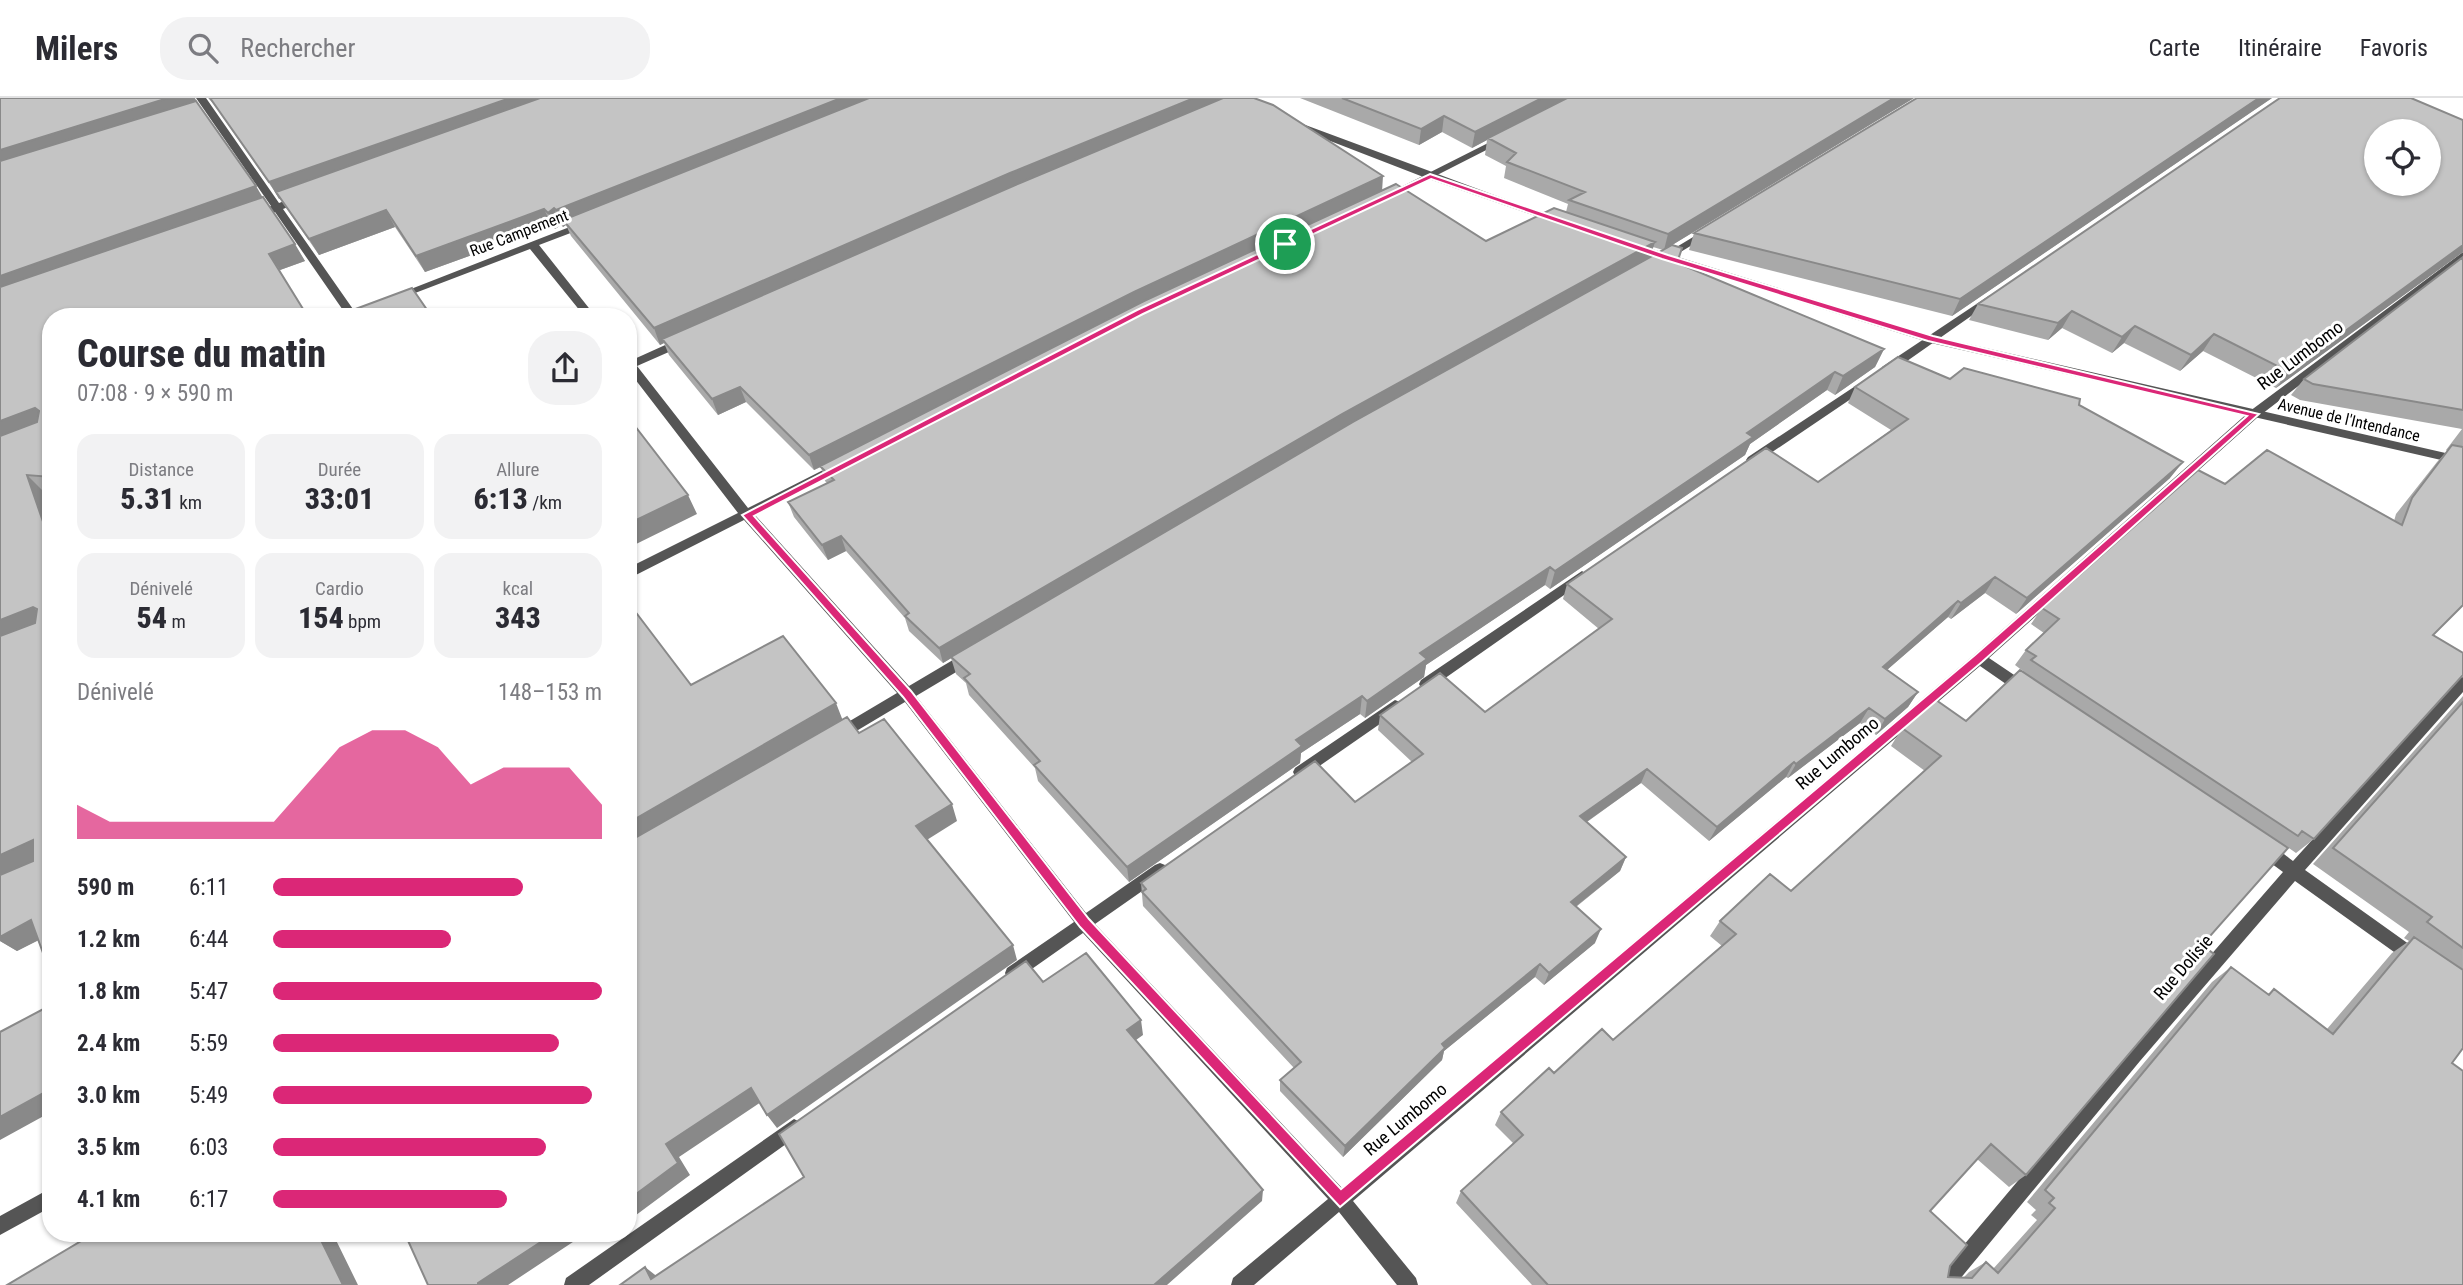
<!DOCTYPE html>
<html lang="fr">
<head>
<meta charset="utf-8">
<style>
  body { margin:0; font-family:"Roboto Condensed",sans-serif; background:#f2f2f3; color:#2b2b33; height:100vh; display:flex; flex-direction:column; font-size:26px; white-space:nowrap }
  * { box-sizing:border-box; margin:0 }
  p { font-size:23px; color:#7c7c81 }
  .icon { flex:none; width:38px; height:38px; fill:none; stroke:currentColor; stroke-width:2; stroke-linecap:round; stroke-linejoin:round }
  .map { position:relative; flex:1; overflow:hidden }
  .panel { position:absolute; left:42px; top:210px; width:595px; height:934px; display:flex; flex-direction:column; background:#fff; border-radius:28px; box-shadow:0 2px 5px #0004 }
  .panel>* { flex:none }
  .tools { position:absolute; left:2364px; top:21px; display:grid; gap:14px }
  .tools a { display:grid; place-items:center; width:77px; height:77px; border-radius:50%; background:#fff; box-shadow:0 2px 5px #0004; font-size:35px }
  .pin { position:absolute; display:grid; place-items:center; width:60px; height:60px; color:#fff; margin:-30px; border:4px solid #fff; border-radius:50%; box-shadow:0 2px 7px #0007 }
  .round { display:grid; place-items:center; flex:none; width:74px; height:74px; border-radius:28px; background:#f2f2f3 }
  .overview { display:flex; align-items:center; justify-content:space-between; height:119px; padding:0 35px }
  h1 { font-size:38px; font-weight:800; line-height:52px }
  .metrics { display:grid; grid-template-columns:repeat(3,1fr); gap:10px; height:119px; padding:7px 35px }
  .metrics div { display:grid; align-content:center; border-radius:18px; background:#f2f2f3; text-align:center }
  .metrics b { font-size:30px; font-weight:800 }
  .metrics small { font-size:19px; font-weight:400 }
  .metrics p { font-size:19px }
  .chart { height:196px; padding:14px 35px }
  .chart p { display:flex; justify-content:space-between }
  .chart svg { width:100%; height:126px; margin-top:7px; fill:#db2777; opacity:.7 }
  ul { padding:0 35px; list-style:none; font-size:23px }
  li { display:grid; grid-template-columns:112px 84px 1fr; align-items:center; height:52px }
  li i { height:18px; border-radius:9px; background:#db2777 }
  header { display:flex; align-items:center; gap:42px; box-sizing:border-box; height:98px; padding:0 35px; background:#fff; border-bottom:2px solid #e1e1e2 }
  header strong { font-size:33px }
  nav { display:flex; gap:38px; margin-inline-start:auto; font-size:24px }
  .search { width:490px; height:63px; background:#f2f2f3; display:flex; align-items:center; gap:18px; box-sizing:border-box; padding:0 24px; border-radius:28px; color:#7c7c81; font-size:26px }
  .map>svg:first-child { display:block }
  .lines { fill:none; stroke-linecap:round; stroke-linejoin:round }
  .minor { fill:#555; fill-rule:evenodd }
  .tertiary { fill:#555; fill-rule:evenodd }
  .wall { fill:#a9a9a9; fill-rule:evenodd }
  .shaded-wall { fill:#898989 }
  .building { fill:#c4c4c4; stroke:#898989; stroke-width:2; fill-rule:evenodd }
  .route { fill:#db2777; stroke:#fff; stroke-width:2; fill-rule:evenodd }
  .labels { text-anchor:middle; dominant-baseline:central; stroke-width:6; stroke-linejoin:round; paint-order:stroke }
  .far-street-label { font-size:16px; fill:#000; stroke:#fff }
  .street-label { font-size:18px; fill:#000; stroke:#fff }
</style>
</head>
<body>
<header>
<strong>Milers</strong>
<div class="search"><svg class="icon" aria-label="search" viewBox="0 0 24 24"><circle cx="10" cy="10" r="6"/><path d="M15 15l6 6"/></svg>Rechercher</div>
<nav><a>Carte</a><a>Itinéraire</a><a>Favoris</a></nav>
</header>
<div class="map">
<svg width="2463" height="1187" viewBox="0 0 2463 1187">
  <rect width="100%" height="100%" fill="#fff"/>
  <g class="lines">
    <path class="minor" d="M196,0H206L279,105L295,99H303V103L283,111L355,214V218H347L275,114L260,119H252V115L271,108Z
      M1498,40L1506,42L1392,100L1383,98Z
      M585,123L589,124V128L539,147L596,219H585L530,151L402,200L398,201L393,198Z
      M1708,130L1713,133L1712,135L1669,161H1661L1660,159Z
      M2463,154V162L2258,319L1989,560L2029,587L2031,591L2029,595H2019L1980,568L1353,1103L1416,1180L1418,1187H1397L1339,1114L1254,1187H1231L1233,1180L1328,1101L1083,835L1019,880L1013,882L1007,880L1005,875L1007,870L1074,824L905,604L843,641H833L831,637L833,633L897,595L744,422L628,481V470L738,415L628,272V260L632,262L683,239L689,243L687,246L637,268L748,410L835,366H843L845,369L843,372L755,417L909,588L963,556H973L975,560L973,564L916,598L1086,815L1155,767L1160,765L1165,767L1168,772L1165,777L1095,826L1342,1090L1974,557L2250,313Z
      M1990,197L1995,200L1994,202L1890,275H1882V269Z
      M1869,279L1873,280V286L1756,365H1748L1746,362L1748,359Z
      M1582,473L1589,478L1587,481L1431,590H1421L1419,586L1421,582Z
      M2463,579V594L2305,772L2420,854L2422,859L2420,864L2414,866L2408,864L2295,783L2140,963L1955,1187H1934L1936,1180L2128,952L2283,774L2257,755L2254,750L2257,745C2269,741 2283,756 2293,763L2458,581Z
      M1395,602L1400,604L1402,608L1400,612L1305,678L1300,680L1295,678L1293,674L1295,670Z
      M794,1021L800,1024L803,1030L800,1036L589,1187H564L566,1180Z
      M51,1090V1109L0,1137V1118Z"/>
    <path class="tertiary" d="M1294,25H1300L1562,122L1557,125L1553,124L1426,80L1294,29Z
      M1636,146L1933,238L2463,359V367L1931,245L1632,151L1631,149Z"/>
  </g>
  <path class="wall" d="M0,0H195V3L305,163L280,172L51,219V394L43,393L51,416V877L38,842L17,853L0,843Z
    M208,0H1254L1382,92L1486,143L1566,114L1568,106L1504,80L1506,68L1485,57L1487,42L1472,50L1442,34L1419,47L1300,0H1914L1672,147L1678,165L1884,251L1875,269L1835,297L1827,292L1750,346L1745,357L1550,491L1545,487L1426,567L1424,579L1365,620L1360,616L1301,655L1300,665L1129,784L1038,683L1035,670L969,597L966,585L956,576L951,560L943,565L909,533L905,520L846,453L828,462L794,419L788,404L827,385L825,383L821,369L814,372L746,304L718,317L669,257L664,245L660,247L571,138L566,127L563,129L561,127L555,131L552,128L425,174L395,129L319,157L213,5ZM1653,149L1663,152L1650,159Z
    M2272,0L1952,218L1689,152L1694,135Z
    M2463,154L2276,290L2203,253L2180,273L2124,245L2112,255L2062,230L2048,242L1969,222L1978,206Z
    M2463,159V507L2433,537L2314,741L2296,755L2286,748L2202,847L2026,1077L2009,1089L1977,1061L1930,1113L1950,1168L1948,1179H1964L1969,1174L1986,1164L1993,1171L2037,1122L2031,1117L2036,1112L2027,1104L2212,884L2231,869L2268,896L2274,891L2327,931L2392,855L2409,843L2404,840L2409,834L2313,766L2463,598V950L2452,965L2463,1187H1532L1456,1105L1461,1093L1514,1046L1495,1027L1501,1014L1554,975L1613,942L1722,848L1710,838L1720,823L1791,793L1925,673L1891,648L1902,630L1966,623L2023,573L2015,567L2026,552L2044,535L2031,526L2042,510L2225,386L2394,423L2396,416L2437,364L2447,353L2446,352L2462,331L2300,302L2291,297L2304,281Z
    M1950,281L2079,307L2170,380L2016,516L1985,495L1951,521L1948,519L1887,572L1918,594L1908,609L1876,637L1860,625L1788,680L1786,679L1709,743L1641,685L1587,724L1626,759L1620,773L1576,809L1595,845L1544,887L1535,879L1444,953L1442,962L1343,1059L1280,993V982L1294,970L1143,808L1141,785L1355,704L1412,664L1378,632L1380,617L1485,614L1599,531L1563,501L1567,486L1818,384L1891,332L1848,305L1855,289Z"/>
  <path class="shaded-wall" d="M168,0H195L200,10L0,72V52Z
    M510,0H562L279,101L269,84Z
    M841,0H886L563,122L566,127L563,129L556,112Z
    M1194,0H1224L662,241L664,245L660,247L654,230L1010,75Z
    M1542,0H1571L1488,40L1487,42L1472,50L1475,34Z
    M1894,0H1914L1664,152L1668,136Z
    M2259,0H2272L1952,218L1960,201Z
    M1444,18L1442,34L1419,47L1421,31Z
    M1383,78L1382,94L1135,210L814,372L809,357L1134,194Z
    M256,88L266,105L0,199V178Z
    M554,110L561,127L555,131L548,115Z
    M544,111L552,128L425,174L416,158Z
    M386,112L395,129L319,157L309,141Z
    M1655,144L1650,160L1341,332L943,565L939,550L1342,316Z
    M295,146L305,163L280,172L269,156Z
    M2463,147V154L2276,290L2289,274Z
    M2072,213L2062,230L2048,242L2058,225Z
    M2135,228L2124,245L2112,255L2122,239Z
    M2214,236L2203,253L2180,273L2191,257Z
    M1884,251L1875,269L1835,297L1843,278Z
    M1835,274L1827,292L1750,346L1745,357L1550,491L1555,473L1747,335Z
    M740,289L746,304L718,317L712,301Z
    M35,310L50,327L0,346V323Z
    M2183,364L2170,380L2016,516L2027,500Z
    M27,377L43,393L51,416V447Z
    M688,397L697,416L628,450V426Z
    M841,438L846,453L828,462L822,447Z
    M1550,469L1545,487L1426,567L1424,579L1365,620L1367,603L1420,555Z
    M1995,479L1985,495L1951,521L1961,505Z
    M1958,503L1948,519L1873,584L1883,569Z
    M33,509L50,525L0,545V522Z
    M1918,594L1908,609L1876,637L1885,621Z
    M1362,598L1360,616L1301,655L1300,665L1129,784L1127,769L1296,642Z
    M836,605L843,623L628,749V725Z
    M1869,610L1860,625L1788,680L1796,666Z
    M1794,664L1786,679L1709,743L1717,729Z
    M1647,671L1641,685L1575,732L1580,718Z
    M952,706L957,723L922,745L916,728Z
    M33,742L51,756L0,780V757Z
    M1626,759L1620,773L1565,817L1571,804Z
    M31,822L51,836L17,853L0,843V839Z
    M1601,831L1595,845L1544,887L1549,875Z
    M1013,847L1017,862L777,1030L767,1017Z
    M1540,866L1535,879L1444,953L1442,962L1343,1059L1345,1048L1442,946Z
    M1141,922L1143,937L1129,947L1127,932Z
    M751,990L761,1004L679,1059L690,1077L628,1123V1102L666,1046Z
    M51,991V1014L0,1042V1019Z
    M1263,1092L1262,1103L1167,1187H1154Z
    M318,1136H333L358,1187H343Z
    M553,1136H585L508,1187H478V1185Z
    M645,1169L659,1180L651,1181Z"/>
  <path class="building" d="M0,0H168L0,52Z
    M210,0H510L269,84Z
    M540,0H841L556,112L554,110L548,115L544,111L416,158L386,112L309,141L276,94Z
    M869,0H1194L1010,75L654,230L563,122Z
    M1223,0H1254L1273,7L1383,78L1134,194L809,357L740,289L712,301L662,241L1020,85Z
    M1342,0H1542L1475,34L1444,18L1421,31Z
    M1567,0H1894L1668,136L1569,102L1585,94L1507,64L1516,55L1488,40Z
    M1917,0H2259L1960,201L1694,135Z
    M2280,0H2411L2463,22V147L2289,274L2214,236L2191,257L2135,228L2122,239L2072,213L2058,225L1978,206ZM2376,33H2429V86H2376Z
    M196,3L256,88L0,178V63Z
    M1396,86L1486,143L1554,110L1655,144L1342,316L939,550L905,518L909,515L841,438L822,447L788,404L834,382L820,368L1144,203Z
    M263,99L295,146L269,156L308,219H51V379L27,377L51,447V877L31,822L0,839V777L33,763V742L0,757V538L35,525L37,511L33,509L0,522V338L37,324L39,313L35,310L0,323V189Z
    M1672,147L1682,150L1677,165L1884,251L1843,278L1835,274L1747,335L1753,339L1555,473L1550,469L1420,555L1427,561L1367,603L1362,598L1296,642L1302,648L1127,769L1034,667L1040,663L964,580L970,576L951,559L1353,324Z
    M2463,159V312L2313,286L2304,281Z
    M412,190L432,219H334Z
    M1898,259L1950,281L1964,270L2080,301L2079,307L2183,364L2027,500L1995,479L1961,505L1958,503L1883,569L1918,594L1885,621L1869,610L1796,666L1794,664L1717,729L1647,671L1580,718L1626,759L1571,804L1601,831L1549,875L1540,866L1442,946L1445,950L1345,1048L1280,982L1301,964L1142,794L1146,791L1141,785L1315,663L1355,704L1423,656L1380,617L1440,575L1485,614L1612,521L1567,486L1766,350L1818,384L1908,321L1855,289Z
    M628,319L688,397L628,426Z
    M2452,347L2463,349V507L2433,537L2463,555V577L2314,741L2302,733L2298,738L2031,562L2036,558L2026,552L2059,521L2042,510L2198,372L2225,386L2267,352L2402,427L2412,400Z
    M628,504L691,587L783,538L836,605L628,725Z
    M2020,572L2288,750L2202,847L2214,856L2026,1077L1991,1046L1930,1113L1967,1147L1950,1168L1948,1179L1972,1180L1986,1164L1998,1175L2055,1110L2049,1105L2054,1100L2045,1092L2231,869L2269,897L2274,891L2333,936L2414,839L2463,872V950L2452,965L2463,973V1187H1548L1461,1093L1523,1037L1501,1014L1549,970L1554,975L1602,931L1613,942L1736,836L1720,823L1770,776L1791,793L1941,658L1902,630L1936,602L1966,623Z
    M2463,604V850L2427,824L2432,819L2333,750Z
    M847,619L859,635L884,621L952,706L916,728L1013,847L767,1017L751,990L666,1046L678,1065L628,1102V744Z
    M1086,855L1141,922L1127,932L1263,1092L1154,1187H620L645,1169L651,1181L804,1079L779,1036L1026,863L1043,884Z
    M51,907V991L0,1019V934Z
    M93,1136H318L343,1187H7Z
    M405,1136H553L478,1185V1187H428Z"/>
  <path class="route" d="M1430,76L1668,157L1933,238L2259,316L1982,564L1340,1109L1080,829L903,599L742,417L1137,212ZM1431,81L1662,161L1928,243L2247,318L1975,557L1341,1091L1089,821L911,593L754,418L1143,216Z"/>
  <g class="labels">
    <g class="far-street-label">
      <text transform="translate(519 135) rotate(-21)">Rue Campement</text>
      <text transform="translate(2349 322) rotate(13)">Avenue de l'Intendance</text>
    </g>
    <g class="street-label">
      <text transform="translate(2300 257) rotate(-37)">Rue Lumbomo</text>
      <text transform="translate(1837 655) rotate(-40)">Rue Lumbomo</text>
      <text transform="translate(2183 869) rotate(-49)">Rue Dolisie</text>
      <text transform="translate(1405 1021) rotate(-40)">Rue Lumbomo</text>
    </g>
  </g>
</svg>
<div class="tools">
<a><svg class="icon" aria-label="locate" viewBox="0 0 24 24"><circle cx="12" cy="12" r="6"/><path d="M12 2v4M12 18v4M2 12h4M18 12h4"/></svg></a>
</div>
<div class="pin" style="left:1285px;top:146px;background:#1e9e55"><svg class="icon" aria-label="arrive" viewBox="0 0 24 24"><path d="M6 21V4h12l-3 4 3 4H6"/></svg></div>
<section class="panel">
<div class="overview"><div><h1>Course du matin</h1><p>07:08 · 9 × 590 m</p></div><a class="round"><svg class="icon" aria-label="share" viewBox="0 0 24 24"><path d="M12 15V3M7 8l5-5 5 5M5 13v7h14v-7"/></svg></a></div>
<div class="metrics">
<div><p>Distance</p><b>5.31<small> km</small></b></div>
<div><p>Durée</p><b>33:01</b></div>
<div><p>Allure</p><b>6:13<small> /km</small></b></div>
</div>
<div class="metrics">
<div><p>Dénivelé</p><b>54<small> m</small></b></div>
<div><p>Cardio</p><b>154<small> bpm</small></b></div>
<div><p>kcal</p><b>343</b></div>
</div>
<div class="chart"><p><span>Dénivelé</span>148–153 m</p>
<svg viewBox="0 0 160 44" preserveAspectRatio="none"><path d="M0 44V32L10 38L20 38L30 38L40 38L50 38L60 38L70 25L80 12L90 6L100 6L110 12L120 25L130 19L140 19L150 19L160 32V44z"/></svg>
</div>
<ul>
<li><b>590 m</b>6:11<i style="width:76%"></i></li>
<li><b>1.2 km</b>6:44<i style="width:54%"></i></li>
<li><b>1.8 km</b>5:47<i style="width:100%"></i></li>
<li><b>2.4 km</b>5:59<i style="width:87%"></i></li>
<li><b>3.0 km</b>5:49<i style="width:97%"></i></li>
<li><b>3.5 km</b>6:03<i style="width:83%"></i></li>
<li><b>4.1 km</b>6:17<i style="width:71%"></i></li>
</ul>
</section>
</div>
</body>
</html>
